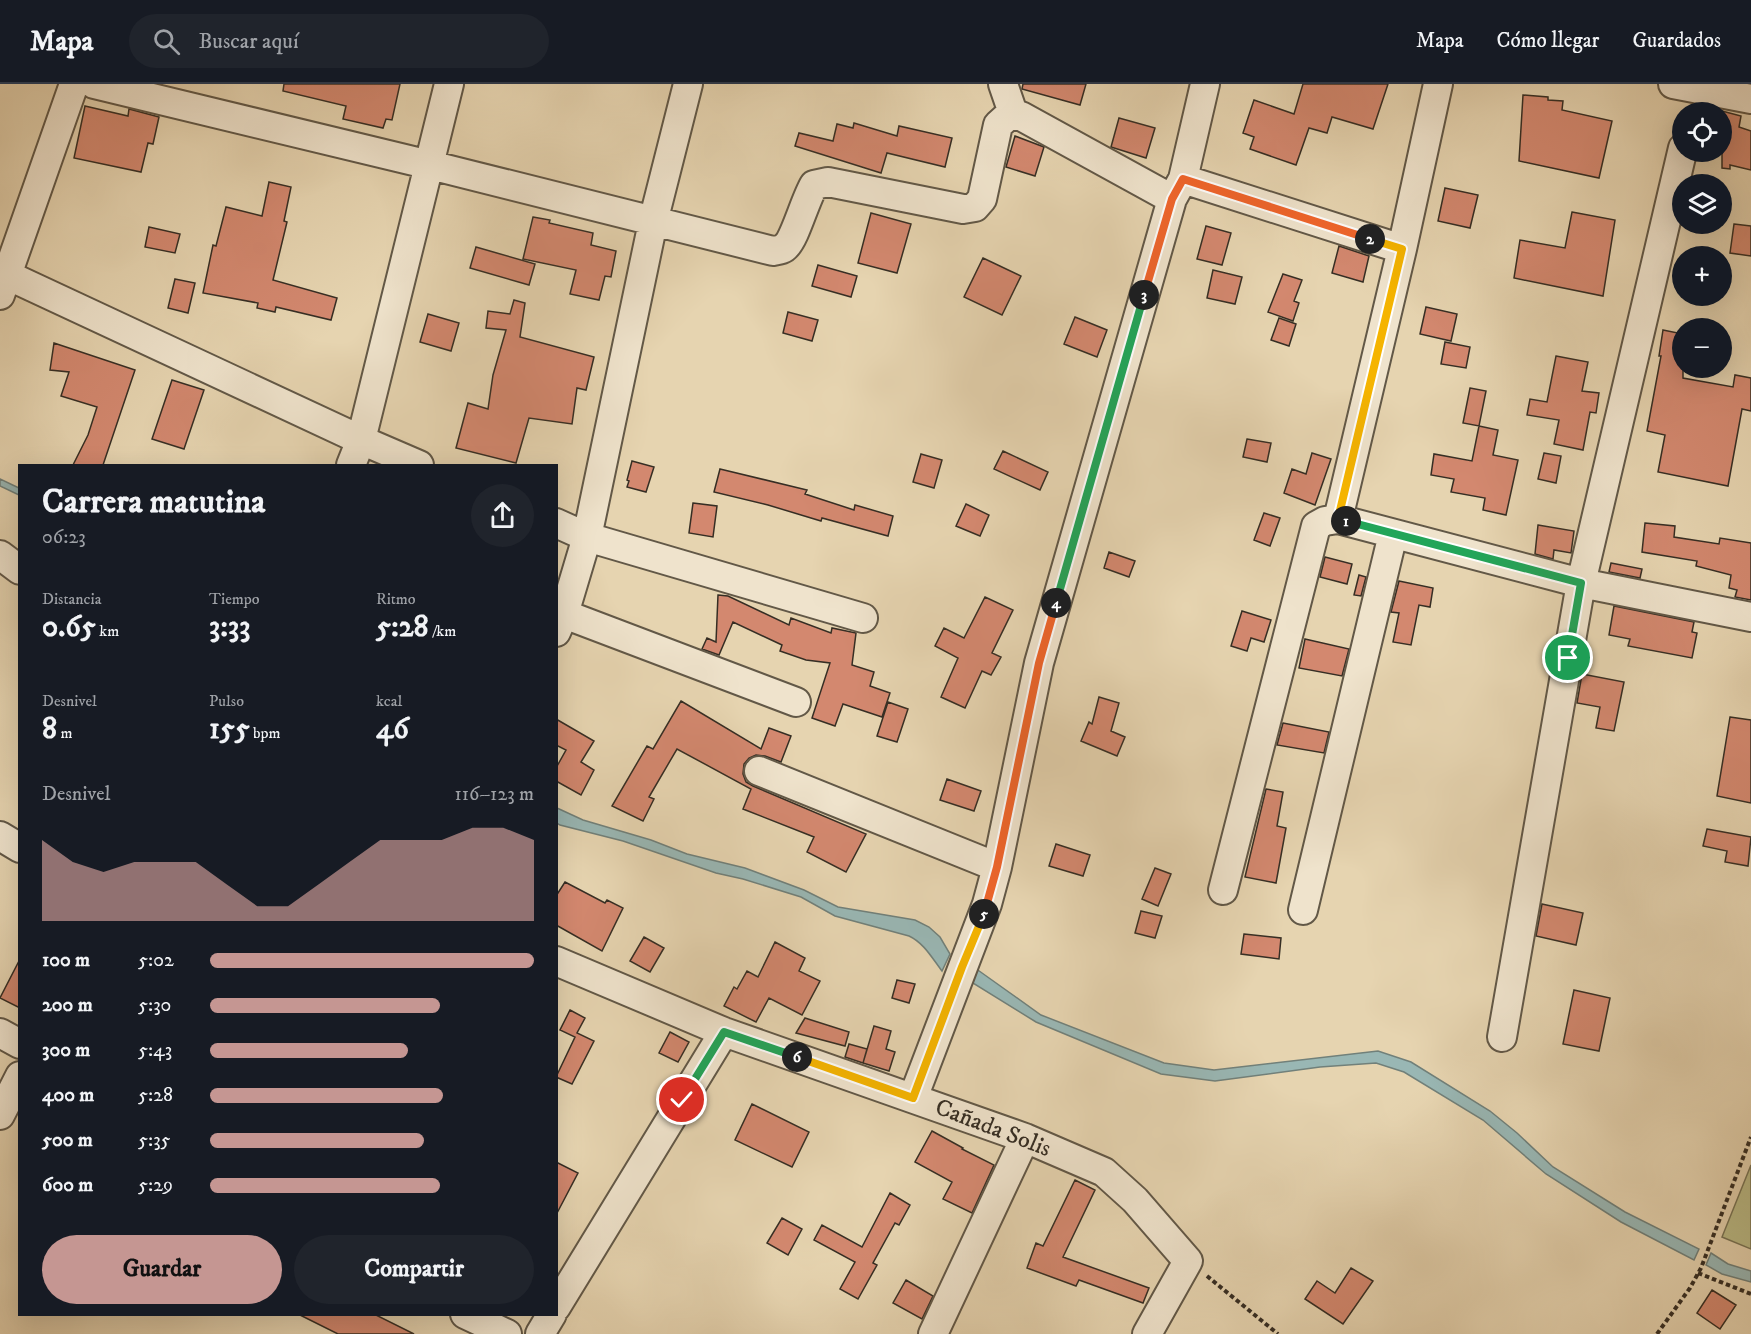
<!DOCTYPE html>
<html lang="es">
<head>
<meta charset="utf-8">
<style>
  body { margin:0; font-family:"IM FELL DW Pica",serif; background:#20242c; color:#f1f3f6; height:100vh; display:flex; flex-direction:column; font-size:22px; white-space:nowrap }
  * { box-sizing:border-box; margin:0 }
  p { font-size:20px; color:#9ea1a6 }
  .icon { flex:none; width:33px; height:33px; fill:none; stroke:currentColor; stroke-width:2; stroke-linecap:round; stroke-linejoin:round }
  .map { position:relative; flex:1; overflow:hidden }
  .panel { position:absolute; left:18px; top:380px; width:540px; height:852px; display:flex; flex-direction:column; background:#171b24; border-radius:0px; box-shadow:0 6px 24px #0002 }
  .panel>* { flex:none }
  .tools { position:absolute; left:1672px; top:18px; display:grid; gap:12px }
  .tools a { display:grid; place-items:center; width:60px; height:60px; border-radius:50%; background:#171b24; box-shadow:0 6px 24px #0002; font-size:30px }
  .pin { position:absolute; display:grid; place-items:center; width:51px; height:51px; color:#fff; margin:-26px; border:3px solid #fff; border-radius:50%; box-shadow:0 2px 6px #0007 }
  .km { position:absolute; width:30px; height:30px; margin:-15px; border-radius:50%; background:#222; color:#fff; font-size:16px; line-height:30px; text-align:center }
  .round { display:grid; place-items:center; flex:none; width:63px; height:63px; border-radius:32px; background:#20242c }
  .summary { display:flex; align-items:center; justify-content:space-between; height:102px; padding:0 24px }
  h1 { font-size:33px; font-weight:700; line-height:45px }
  .figures { display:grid; grid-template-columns:repeat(3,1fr); gap:9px; height:102px; padding:6px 24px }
  .figures div { display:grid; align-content:center }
  .figures b { font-size:30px; font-weight:700 }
  .figures small { font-size:16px; font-weight:400 }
  .figures p { font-size:16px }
  .chart { height:168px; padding:12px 24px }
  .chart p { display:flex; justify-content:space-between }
  .chart svg { width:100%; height:108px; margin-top:6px; fill:#c59692; opacity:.7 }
  .primary-button { display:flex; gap:12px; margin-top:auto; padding:12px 24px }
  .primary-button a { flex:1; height:69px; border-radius:36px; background:#c59692; color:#111; font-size:24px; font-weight:700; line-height:69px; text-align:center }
  .primary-button a+a { background:#20242c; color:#f1f3f6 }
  ul { padding:0 24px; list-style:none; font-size:20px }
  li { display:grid; grid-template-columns:96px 72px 1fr; align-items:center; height:45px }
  li i { height:15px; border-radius:8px; background:#c59692 }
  header { display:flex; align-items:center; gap:36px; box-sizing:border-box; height:84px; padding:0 30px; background:#171b24; border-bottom:2px solid #363941 }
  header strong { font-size:28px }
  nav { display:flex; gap:33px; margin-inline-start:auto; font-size:21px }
  .search { width:420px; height:54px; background:#20242c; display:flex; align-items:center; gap:15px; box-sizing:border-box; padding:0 21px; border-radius:33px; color:#9ea1a6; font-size:22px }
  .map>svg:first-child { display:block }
  .green { fill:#babb87; stroke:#787456; stroke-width:1.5 }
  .water { fill:#99b7b4; stroke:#71807a; stroke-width:1.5 }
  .building { fill:#d3886f; stroke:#362e24; stroke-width:1.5 }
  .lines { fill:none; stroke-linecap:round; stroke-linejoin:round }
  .minor-casing { stroke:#625847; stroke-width:32 }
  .path { stroke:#362e24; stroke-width:4; stroke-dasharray:4.5 3; stroke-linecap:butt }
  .minor { stroke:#efe3cc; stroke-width:28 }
  .split-1-casing { stroke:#fff; stroke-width:12 }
  .split-2-casing { stroke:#fff; stroke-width:12 }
  .split-3-casing { stroke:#fff; stroke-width:12 }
  .split-4-casing { stroke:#fff; stroke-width:12 }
  .split-5-casing { stroke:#fff; stroke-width:12 }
  .split-6-casing { stroke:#fff; stroke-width:12 }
  .split-7-casing { stroke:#fff; stroke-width:12 }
  .split-1 { stroke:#22a559; stroke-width:8 }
  .split-2 { stroke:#f5b400; stroke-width:8 }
  .split-3 { stroke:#f0652b; stroke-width:8 }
  .split-4 { stroke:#22a559; stroke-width:8 }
  .split-5 { stroke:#f0652b; stroke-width:8 }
  .split-6 { stroke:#f5b400; stroke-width:8 }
  .split-7 { stroke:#22a559; stroke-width:8 }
  .labels { text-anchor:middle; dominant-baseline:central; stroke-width:6; stroke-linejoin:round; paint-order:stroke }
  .street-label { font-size:24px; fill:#362e24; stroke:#efe3cc }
</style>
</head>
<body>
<header>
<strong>Mapa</strong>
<div class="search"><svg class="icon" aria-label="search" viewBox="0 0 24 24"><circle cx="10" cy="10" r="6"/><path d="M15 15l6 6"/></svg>Buscar aquí</div>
<nav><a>Mapa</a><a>Cómo llegar</a><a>Guardados</a></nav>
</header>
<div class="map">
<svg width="1751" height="1250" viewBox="0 0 1751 1250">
  <rect width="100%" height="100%" fill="#e6d4b0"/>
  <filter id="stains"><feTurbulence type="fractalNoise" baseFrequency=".00333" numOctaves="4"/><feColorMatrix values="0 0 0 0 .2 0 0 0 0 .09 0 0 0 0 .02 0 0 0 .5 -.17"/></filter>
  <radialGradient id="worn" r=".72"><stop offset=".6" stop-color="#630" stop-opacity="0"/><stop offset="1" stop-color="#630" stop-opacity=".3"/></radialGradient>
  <path class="green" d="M1751,1081V1165L1722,1153Z"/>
  <path class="water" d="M0,395L19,404V411L0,402Z
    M557,724L583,736L651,756L687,770L745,784L804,806L838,823L915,836L929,843L940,853L950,870L942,887C932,874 924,859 909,852L835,832L801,813L743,795L716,789L623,757L560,741L557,739Z
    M975,884L1041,931L1164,979L1214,986L1378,967L1411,978L1490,1027L1517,1049L1553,1083L1625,1128L1699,1165L1694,1176L1621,1138L1546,1090L1483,1036L1404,988L1376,979L1320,983L1215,997L1161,990L1036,938L968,896Z
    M1711,1169L1728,1180L1751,1187V1198L1722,1190L1706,1181Z"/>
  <path class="building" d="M284,0H400L392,36L386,35L383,44L343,35L346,22L283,7Z
    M1023,0H1086L1080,21L1022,5Z
    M1303,0H1388L1373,45L1332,33L1327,49L1309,44L1296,81L1250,65L1254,53L1243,49L1254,16L1294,30Z
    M1523,11L1548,13V16L1563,17L1562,26L1612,37L1599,94L1519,77Z
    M85,22L128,32L129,25L159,33L153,60L148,59L141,88L74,74Z
    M1722,27L1741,32L1739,43L1751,47V86L1730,81V85L1722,84Z
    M1119,34L1155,44L1146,74L1111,63Z
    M854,39L897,52L899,42L952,54L945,83L887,69L881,89L795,62L799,49L833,57L837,40L853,44Z
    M1015,52L1044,63L1035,92L1006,83Z
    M269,98L291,103L284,137L287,138L273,196L337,214L331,236L276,223L275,228L257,224L258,219L203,209L213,161L216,162L226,123L262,132Z
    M1445,104L1478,111L1470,144L1438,137Z
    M1572,128L1615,136L1603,212L1514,194L1520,156L1565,164Z
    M871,129L911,140L897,189L858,179Z
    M533,133L550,136L549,139L593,149L591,161L616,167L611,193L605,192L599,216L570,210L576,186L523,175Z
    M1734,140L1751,142V172L1730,169Z
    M1206,142L1231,149L1222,181L1197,175Z
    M149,143L180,150L175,169L145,163Z
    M1339,162L1369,172L1363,198L1332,189Z
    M476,163L535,180L529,201L470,184Z
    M983,174L1021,192L1002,231L964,213Z
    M818,181L857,192L851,213L812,202Z
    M1213,186L1242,193L1235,220L1207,214Z
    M1283,190L1302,196L1294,217L1299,219L1293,237L1268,228Z
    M175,195L195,199L188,229L168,224Z
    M514,216L525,219L520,253L594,273L586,306L577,304L572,340L529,334L516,379L456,364L468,319L488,325L493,291L506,246L486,244L488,227L510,230Z
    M1426,223L1457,230L1451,257L1420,250Z
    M788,228L818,236L812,257L783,249Z
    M428,230L459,239L451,267L420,258Z
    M1075,233L1107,246L1097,273L1064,260Z
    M1279,234L1296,240L1289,262L1271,256Z
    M1663,246L1683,250V294L1733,303L1735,291L1751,294V327L1742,325L1728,402L1658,388L1665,351L1647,347L1661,272H1659Z
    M1445,258L1470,263L1466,284L1441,280Z
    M54,259L135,286L103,381H73L88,351L97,323L61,312L69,288L50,286Z
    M1556,272L1588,278L1582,307L1599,309L1596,329L1590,328L1583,366L1554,360L1559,336L1527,331L1530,315L1547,318Z
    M172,296L204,306L184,365L152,355Z
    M1470,304L1486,307L1479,342L1463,339Z
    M1479,342L1498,346L1493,371L1518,376L1506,431L1483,426L1485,414L1451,408L1454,395L1431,391L1434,370L1472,377Z
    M1247,355L1271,359L1267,378L1243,373Z
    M1003,367L1048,388L1040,406L994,385Z
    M1312,369L1331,375L1315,421L1284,409L1292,385L1306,390Z
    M1544,369L1561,372L1556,399L1538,395Z
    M921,370L942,376L934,404L913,398Z
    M632,377L654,383L646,408L627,403L629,397L627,396Z
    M720,385L807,406L805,410L854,426L855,421L893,432L888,452L822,434L821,437L768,421L714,408Z
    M693,419L717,422L713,453L689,449Z
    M966,420L989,431L980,452L956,442Z
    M1264,429L1280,434L1270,462L1254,456Z
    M1645,439L1675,442L1674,453L1719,460L1720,454L1751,459V516L1735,513L1737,506L1729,504L1731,491L1696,482L1697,477L1642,468Z
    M1538,441L1574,447L1571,469L1554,466L1553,475L1535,470Z
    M1109,468L1135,477L1129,493L1104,484Z
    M1325,473L1352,480L1347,500L1320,493Z
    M1611,479L1642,485L1640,494L1609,488Z
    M1359,491L1366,493L1361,512L1354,511Z
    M1399,497L1433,504L1430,523L1419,521L1411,561L1393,558L1399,529L1391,528Z
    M718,511L728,512L789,541L791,534L831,549L832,544L856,549L852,581L874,588L870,602L890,609L882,633L843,620L835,642L812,634L830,579L806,576L780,567L782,561L733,538L719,571L702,565L707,554L716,558Z
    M985,513L1013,526L992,569L1001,573L991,591L982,587L965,624L941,613L958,574L935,562L944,544L964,554Z
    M1614,522L1694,538L1692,548L1697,549L1692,574L1628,562L1630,555L1609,551Z
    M1242,527L1271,536L1264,558L1251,554L1247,567L1231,562Z
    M1305,555L1349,565L1342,592L1299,584Z
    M1582,590L1624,598L1614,647L1596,644L1600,623L1577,619Z
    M1099,613L1119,619L1111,647L1125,653L1117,672L1081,657L1089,638L1092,640Z
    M681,617L761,665L769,644L791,652L781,678L765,672L756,671L749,674L744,680L743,690L746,698L753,702L866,750L846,788L807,768L814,753L743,725L751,705L677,665L649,713L654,715L643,737L612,722L647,662L653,665Z
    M888,618L908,625L897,658L877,652Z
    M1730,633L1751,636V719L1717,712Z
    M556,635L594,657L581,678L594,686L581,711L556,697V684L566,666L556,661Z
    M1283,639L1329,648L1324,669L1277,661Z
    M947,695L981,707L974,727L940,716Z
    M1266,705L1283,708L1277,742L1286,744L1276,799L1245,793Z
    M1707,745L1751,753L1748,782L1725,778L1727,767L1703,762Z
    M1056,760L1090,771L1083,792L1049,782Z
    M1155,784L1171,790L1158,822L1142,815Z
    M565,798L605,819L607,816L623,824L602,867L556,841V812Z
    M1542,820L1583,829L1576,861L1536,852Z
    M1141,827L1162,832L1155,854L1135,849Z
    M1244,850L1281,854L1279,875L1241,870Z
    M644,853L664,864L650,888L630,877Z
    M775,858L805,874L799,887L820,897L802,931L769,914L756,938L724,922L734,903L737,905L747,887L758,893Z
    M20,875V924L0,914Z
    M897,896L915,900L909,919L892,914Z
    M1574,906L1610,914L1599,967L1563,960Z
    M570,926L585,934L577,949L594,957L572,1000L556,993L575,953L560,946Z
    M805,934L849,948L845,962L796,949Z
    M874,942L891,947L886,965L895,968L889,987L863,979Z
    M670,948L689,958L678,978L659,969Z
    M849,960L867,965L863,979L845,973Z
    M752,1020L809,1048L792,1083L735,1056Z
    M932,1047L963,1064L962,1065L994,1081L972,1129L943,1115L952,1098L915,1078Z
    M556,1078L578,1089L556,1131Z
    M1075,1096L1095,1106L1063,1173L1149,1204L1143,1219L1079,1196L1076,1202L1027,1184L1036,1159L1043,1162Z
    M890,1109L910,1121L899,1141L895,1139L873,1179L877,1181L858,1215L840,1205L855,1178L814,1156L822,1141L862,1163Z
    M782,1134L802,1145L788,1171L767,1159Z
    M1351,1184L1373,1197L1343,1240L1305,1215L1317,1197L1335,1209Z
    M906,1196L933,1212L922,1235L893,1219Z
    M1712,1206L1736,1221L1720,1245L1697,1229Z
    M298,1230H374L414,1250H338Z"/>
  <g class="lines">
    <g class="minor-casing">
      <path id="minor" d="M94,0L430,81L773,167C778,166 783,166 786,162C795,154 805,116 814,101L828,98L963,125L975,123L982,115L998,41L1008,32H1021L1172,115
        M1003,0L1014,32
        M1673,0L1751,15
        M1183,95L1402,165
        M7,191L361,356L419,381
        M0,211L74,0
        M351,381L361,356L449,0
        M1338,435L1402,165L1438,0
        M556,439L587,453L863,534
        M0,471L20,486
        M564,530L796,618
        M556,548L564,530L587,453L653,138L688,0
        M759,687L997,783
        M0,752L20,764
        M1223,806L1316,442L1325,437L1338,435L1581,499L1751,533
        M1303,826L1393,450
        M556,877L724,948L1025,1054L1104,1088L1135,1116L1188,1177L1147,1250
        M0,949L20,960
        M1502,953L1581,499L1683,64
        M913,1014L987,820L997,783L1039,579L1172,115L1183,95L1205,0
        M0,1031L20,992
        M556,1223L724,948
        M465,1230L507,1250
        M540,1250L552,1230
        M933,1250L1025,1054"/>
    </g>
    <path class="path" d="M1698,1189L1751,1210
      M1207,1192L1278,1250
      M1657,1250L1690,1204L1701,1184L1751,1053"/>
    <use href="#minor" class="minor"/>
  </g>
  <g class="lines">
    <g class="split-1-casing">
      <path id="split-1" d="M1346,437L1581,499L1568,574"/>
    </g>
    <g class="split-2-casing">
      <path id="split-2" d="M1346,437L1338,435L1402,165L1370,155"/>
    </g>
    <g class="split-3-casing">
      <path id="split-3" d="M1144,211L1172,115L1183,95L1370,155"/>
    </g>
    <g class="split-4-casing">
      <path id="split-4" d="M1056,519L1144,211"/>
    </g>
    <g class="split-5-casing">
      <path id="split-5" d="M984,830L997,783L1039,579L1056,519"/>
    </g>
    <g class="split-6-casing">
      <path id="split-6" d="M797,973L913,1014L962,883L984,830"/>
    </g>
    <g class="split-7-casing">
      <path id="split-7" d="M682,1016L724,948L797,973"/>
    </g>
    <use href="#split-1" class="split-1"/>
    <use href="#split-2" class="split-2"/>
    <use href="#split-3" class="split-3"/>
    <use href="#split-4" class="split-4"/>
    <use href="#split-5" class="split-5"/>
    <use href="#split-6" class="split-6"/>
    <use href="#split-7" class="split-7"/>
  </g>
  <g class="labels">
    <g class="street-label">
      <text transform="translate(993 1044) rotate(21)">Cañada Solis</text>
    </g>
  </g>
  <rect width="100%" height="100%" filter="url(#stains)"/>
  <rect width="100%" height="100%" fill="url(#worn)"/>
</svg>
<div class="tools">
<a><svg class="icon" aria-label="locate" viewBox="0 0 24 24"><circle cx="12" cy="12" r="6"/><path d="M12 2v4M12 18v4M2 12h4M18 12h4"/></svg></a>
<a><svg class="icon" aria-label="layers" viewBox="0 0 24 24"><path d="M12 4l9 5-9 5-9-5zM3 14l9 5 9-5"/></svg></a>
<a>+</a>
<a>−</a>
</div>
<div class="pin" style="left:1568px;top:574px;background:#1e9e55"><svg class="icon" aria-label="arrive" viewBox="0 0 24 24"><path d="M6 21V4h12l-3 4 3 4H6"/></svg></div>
<div class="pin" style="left:682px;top:1016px;background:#d93025"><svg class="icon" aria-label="check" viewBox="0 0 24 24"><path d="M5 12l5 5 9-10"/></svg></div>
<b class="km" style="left:1346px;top:437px">1</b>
<b class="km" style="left:1370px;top:155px">2</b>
<b class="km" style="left:1144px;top:211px">3</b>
<b class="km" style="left:1056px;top:519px">4</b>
<b class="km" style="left:984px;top:830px">5</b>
<b class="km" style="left:797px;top:973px">6</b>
<section class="panel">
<div class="summary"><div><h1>Carrera matutina</h1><p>06:23</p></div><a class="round"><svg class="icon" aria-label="share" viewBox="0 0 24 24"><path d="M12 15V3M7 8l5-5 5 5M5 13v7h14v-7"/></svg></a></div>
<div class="figures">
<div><p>Distancia</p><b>0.65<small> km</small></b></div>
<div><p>Tiempo</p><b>3:33</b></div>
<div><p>Ritmo</p><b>5:28<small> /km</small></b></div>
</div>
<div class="figures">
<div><p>Desnivel</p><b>8<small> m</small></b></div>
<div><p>Pulso</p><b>155<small> bpm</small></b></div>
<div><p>kcal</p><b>46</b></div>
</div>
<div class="chart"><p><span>Desnivel</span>116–123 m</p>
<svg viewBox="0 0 160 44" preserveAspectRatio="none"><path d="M0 44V11L10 20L20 24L30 20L40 20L50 20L60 29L70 38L80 38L90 29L100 20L110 11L120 11L130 11L140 6L150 6L160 11V44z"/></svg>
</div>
<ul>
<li><b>100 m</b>5:02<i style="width:100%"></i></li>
<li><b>200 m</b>5:30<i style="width:71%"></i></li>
<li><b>300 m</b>5:43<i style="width:61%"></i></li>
<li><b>400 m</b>5:28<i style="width:72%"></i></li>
<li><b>500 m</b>5:35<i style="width:66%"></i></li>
<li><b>600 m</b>5:29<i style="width:71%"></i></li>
</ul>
<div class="primary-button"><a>Guardar</a><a>Compartir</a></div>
</section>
</div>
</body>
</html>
